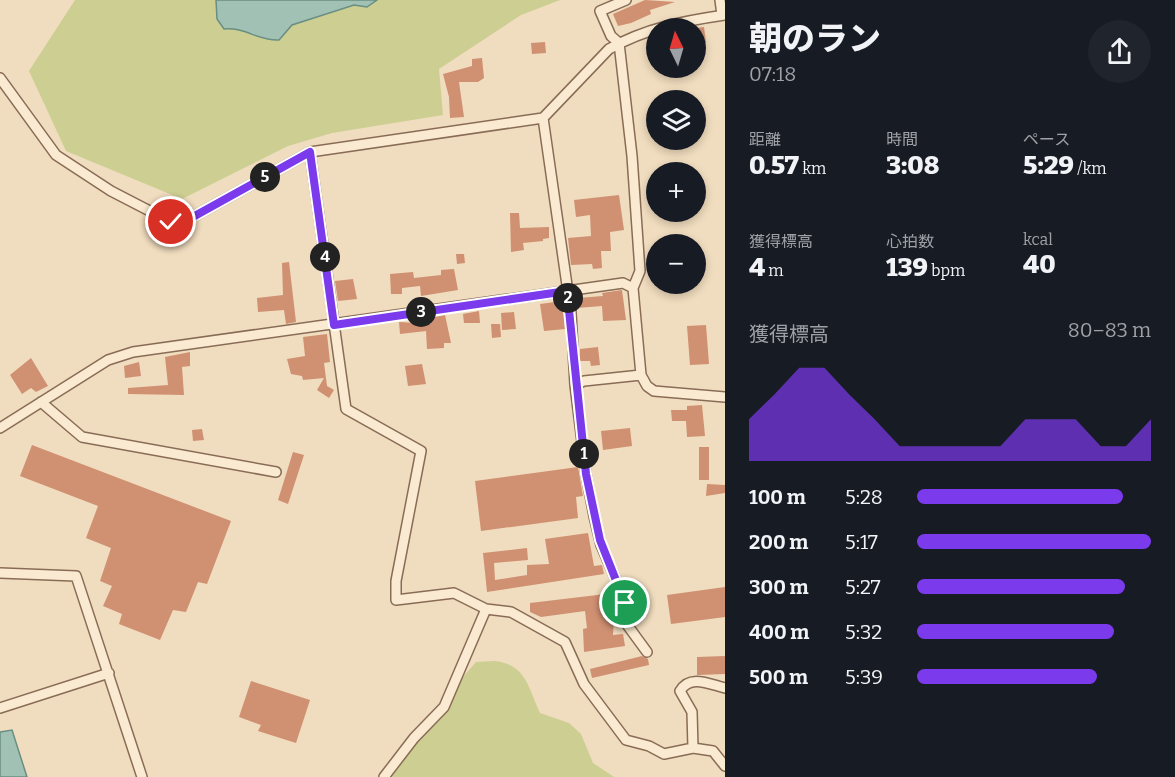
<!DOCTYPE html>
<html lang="ja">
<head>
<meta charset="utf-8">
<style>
  body { margin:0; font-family:Bitter,"Noto Sans JP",serif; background:#20242c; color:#f1f3f6; height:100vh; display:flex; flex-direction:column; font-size:22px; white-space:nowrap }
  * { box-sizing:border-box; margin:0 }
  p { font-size:20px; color:#9ea1a6 }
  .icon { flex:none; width:33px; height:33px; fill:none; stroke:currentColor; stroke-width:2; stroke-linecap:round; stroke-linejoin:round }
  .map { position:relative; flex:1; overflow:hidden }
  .drawer { display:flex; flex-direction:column; background:#171b24; width:450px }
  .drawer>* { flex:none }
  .needle { width:39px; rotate:355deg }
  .buttons { position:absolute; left:646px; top:18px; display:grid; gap:12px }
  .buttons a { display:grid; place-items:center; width:60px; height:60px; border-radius:50%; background:#171b24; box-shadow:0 3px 9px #0003; font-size:30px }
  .pin { position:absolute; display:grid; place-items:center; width:51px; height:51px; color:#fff; margin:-26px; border:3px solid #fff; border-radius:50%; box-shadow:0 2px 6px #0007 }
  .km { position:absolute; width:30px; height:30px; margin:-15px; border-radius:50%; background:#222; color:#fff; font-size:16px; line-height:30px; text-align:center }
  .round { display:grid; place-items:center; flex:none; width:63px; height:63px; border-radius:32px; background:#20242c }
  .summary { display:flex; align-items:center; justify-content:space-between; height:102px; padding:0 24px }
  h1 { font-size:33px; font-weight:800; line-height:45px }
  .metrics { display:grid; grid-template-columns:repeat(3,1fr); gap:9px; height:102px; padding:6px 24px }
  .metrics div { display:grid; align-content:center }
  .metrics b { font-size:26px; font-weight:800 }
  .metrics small { font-size:16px; font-weight:400 }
  .metrics p { font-size:16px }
  .chart { height:168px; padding:12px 24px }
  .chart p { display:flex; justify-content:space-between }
  .chart svg { width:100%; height:108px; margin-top:6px; fill:#7c3aed; opacity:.7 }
  ul { padding:0 24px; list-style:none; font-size:20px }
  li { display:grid; grid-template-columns:96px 72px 1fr; align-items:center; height:45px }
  li i { height:15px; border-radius:8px; background:#7c3aed }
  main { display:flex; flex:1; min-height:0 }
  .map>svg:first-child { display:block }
  .green { fill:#cdce92 }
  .water { fill:#a2c1b5; stroke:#698f82; stroke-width:1.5 }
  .building { fill:#d09072 }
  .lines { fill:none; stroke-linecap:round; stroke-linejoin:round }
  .street-casing { stroke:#896c56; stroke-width:12 }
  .street { stroke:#faead1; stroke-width:9 }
  .route-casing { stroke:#fff; stroke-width:12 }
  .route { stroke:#7c3aed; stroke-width:8 }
</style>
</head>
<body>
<main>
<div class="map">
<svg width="725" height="777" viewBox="0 0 725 777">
  <rect width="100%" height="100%" fill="#f0dcbe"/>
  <path class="green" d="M75,0H216L217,19L251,34L279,40L292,25L354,5L368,7L377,0H560L521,15L439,69L443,115L332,133L288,146L182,199L66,151L29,71Z
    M494,661C526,664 528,687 540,713L569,723L581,734L593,763L614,777H388L393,758L476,662Z"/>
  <path class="water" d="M216,0H377L367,7L354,5L292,25L279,40C257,41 246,27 224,29L217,19Z
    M12,730L27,777H0V732Z"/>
  <path class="building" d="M645,0L675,2L650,10L651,14L631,23L618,26L613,14Z
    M704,27L706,42L696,43V28Z
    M545,42L546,53L532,54L531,43Z
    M482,58L484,78L478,82H459L464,117L450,118L449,97L443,74L472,66V59Z
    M619,195L624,230L610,232L611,251H601L602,268L593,269L592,264L571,265L568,238L591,236L590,215L576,217L574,200Z
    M510,213H519L520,228L549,227V238L543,239V241L523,243L524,250L511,252Z
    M456,254H464L465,263L457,264Z
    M289,262L296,322L286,324L284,310L258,312L257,298L283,295L282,263Z
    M454,269L458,290L421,296L420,286L402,288V294H391L390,274L413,272L414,278L441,275V270Z
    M353,279L357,299L338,301L335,281Z
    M622,290L626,320L603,321L602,306L577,308L578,298L603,296L602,293Z
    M563,301L565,329L544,331L540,304Z
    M479,311L480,323H464L463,314Z
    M514,312L516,329L502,330L501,313Z
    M445,315L451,343H444V348L427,349L426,331L400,334L399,322L431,324L430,318Z
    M491,324H500L501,337L492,338Z
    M706,325L709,364L690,365L687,326Z
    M327,334L330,362L324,363L327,386L334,390L329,398L317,390L324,378L303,380L302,376L291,374L287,359L305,356L303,337Z
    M598,347L600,365L591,366L590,361H580V349Z
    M190,352V366L182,367L184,395L128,394V388L168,385L165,357Z
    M31,358L48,386L36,392L31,388L22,394L10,375Z
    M139,362L141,376L125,378L124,366Z
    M422,364L426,384L408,386L405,366Z
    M702,405L705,436L687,437L686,421H672L671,410H687V406Z
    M630,428L632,446L603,450L601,431Z
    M202,429L204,440L193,441L192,430Z
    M32,445L231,521L207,584L198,582L186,612L173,610L160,640L119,624L122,614L103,606L112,586L100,581L111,548L86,538L98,506L20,476Z
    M699,447H709V480H699Z
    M293,452L304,455L288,504L278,500Z
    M578,467L583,496L576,497L578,518L481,531L475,481Z
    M707,484L725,485V493L706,496Z
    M588,533L594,566L602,565L604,574L487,592L483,553L527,548L528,560L494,563L495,580L527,575V565L549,564L545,539Z
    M725,587V617L671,624L667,595Z
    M614,593L618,617H614L613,635L623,634L625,646L584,652L583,629L587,628L585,611L541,617L530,612V603Z
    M642,656L648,659L649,665L592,678L590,669Z
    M725,656V674L697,675V657Z
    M251,681L310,700L296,743L258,731L261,725L239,717Z"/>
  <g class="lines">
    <g class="street-casing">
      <path id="street" d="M626,0L600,11L611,36L619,43L632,156L640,271L633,288L641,375L647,386L654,391L725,397
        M720,0L722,15
        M0,78L56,155L111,191L171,222L191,218L310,152L543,118L609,49C646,28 684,21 725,15
        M543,118L571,313L575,385L586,474L594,516L601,545L622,594L628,626L647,652
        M310,152L346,409L421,451L396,581V600L454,593L486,609L511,612L565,642L584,684L626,740L649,746L664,754L693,748L713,751L725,766
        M575,385L584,381L641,375
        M41,402L82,437L276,472
        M0,428L108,360L133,352L623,283L633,288
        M0,573L76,576L142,777
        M0,708L109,673
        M693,748L692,712L680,691C690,674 709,684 725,688
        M384,777L414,738L444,707L486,609"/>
    </g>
    <use href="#street" class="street"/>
  </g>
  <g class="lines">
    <g class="route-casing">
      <path id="route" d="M171,222L191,218L310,152L334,325L567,291L586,474L600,540L625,603"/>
    </g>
    <use href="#route" class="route"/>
  </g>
</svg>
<div class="buttons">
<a><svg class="needle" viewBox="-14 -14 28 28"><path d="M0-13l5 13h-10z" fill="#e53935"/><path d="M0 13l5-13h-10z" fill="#9ea1a6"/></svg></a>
<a><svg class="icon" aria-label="layers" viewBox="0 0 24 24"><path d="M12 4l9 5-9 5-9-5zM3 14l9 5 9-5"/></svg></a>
<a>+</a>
<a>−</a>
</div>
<div class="pin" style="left:625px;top:603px;background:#1e9e55"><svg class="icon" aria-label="arrive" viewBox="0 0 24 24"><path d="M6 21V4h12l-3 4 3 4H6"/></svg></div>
<div class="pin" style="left:171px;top:222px;background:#d93025"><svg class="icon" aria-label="check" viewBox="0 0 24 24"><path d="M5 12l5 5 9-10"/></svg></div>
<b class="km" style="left:584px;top:454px">1</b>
<b class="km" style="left:568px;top:298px">2</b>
<b class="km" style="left:421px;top:312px">3</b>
<b class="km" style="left:325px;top:257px">4</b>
<b class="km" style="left:265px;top:177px">5</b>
</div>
<section class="drawer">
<div class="summary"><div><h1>朝のラン</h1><p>07:18</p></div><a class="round"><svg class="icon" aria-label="share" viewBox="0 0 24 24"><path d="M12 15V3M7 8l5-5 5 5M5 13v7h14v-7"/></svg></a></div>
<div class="metrics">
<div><p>距離</p><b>0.57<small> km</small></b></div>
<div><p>時間</p><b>3:08</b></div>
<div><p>ペース</p><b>5:29<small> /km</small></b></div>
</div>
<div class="metrics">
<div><p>獲得標高</p><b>4<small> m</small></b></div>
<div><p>心拍数</p><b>139<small> bpm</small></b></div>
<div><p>kcal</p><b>40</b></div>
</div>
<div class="chart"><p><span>獲得標高</span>80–83 m</p>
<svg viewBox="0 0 160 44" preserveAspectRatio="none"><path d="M0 44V27L10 17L20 6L30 6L40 17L50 27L60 38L70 38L80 38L90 38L100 38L110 27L120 27L130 27L140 38L150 38L160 27V44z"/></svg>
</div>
<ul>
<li><b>100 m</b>5:28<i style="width:88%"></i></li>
<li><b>200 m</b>5:17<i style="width:100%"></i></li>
<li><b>300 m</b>5:27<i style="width:89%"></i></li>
<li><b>400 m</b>5:32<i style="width:84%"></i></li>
<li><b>500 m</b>5:39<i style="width:77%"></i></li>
</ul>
</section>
</main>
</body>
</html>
